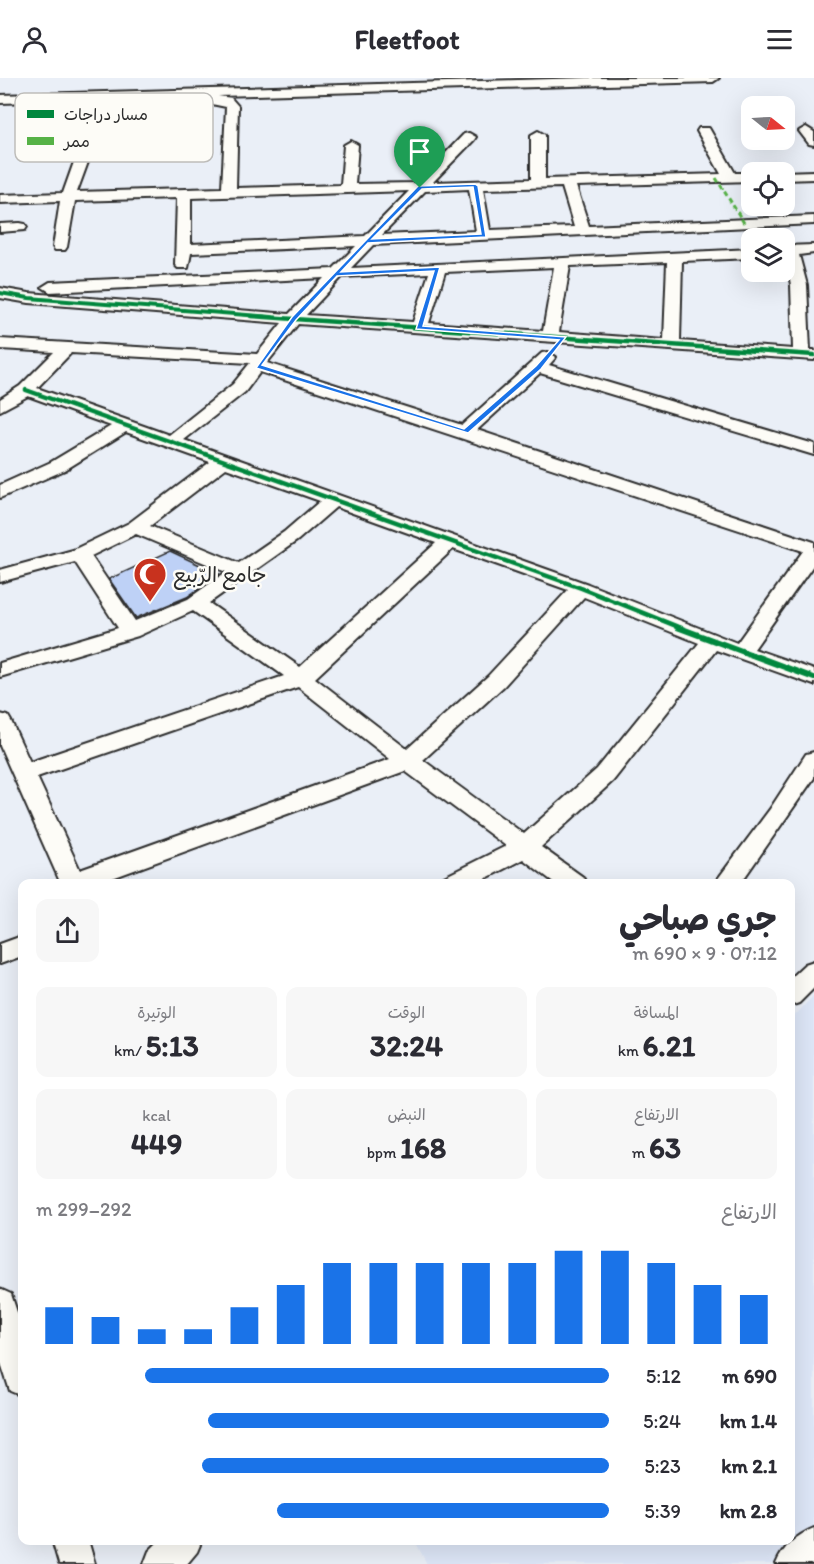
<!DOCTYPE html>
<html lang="ar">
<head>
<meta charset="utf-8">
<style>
  body { margin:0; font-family:Itim,"Playpen Sans Arabic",sans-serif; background:#f7f7f7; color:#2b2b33; direction:rtl; height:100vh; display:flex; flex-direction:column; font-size:22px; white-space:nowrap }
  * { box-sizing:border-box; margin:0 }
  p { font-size:20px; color:#7c7c81 }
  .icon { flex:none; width:33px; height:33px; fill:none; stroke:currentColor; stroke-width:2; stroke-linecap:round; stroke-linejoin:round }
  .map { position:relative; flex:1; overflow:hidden; direction:ltr }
  .panel { position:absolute; left:18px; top:801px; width:777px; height:666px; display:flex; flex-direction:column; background:#fff; border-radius:12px; box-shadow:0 6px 24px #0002; direction:rtl }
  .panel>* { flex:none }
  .needle { width:39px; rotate:108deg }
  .tools { position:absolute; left:741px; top:18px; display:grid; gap:12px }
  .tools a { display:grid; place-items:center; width:54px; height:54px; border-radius:12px; background:#fff; box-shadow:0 6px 24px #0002; font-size:30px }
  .pin { position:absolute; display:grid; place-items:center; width:51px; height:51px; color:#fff; margin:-62px -26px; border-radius:50% 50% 50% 0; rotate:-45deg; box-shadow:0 0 6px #0007 }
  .pin .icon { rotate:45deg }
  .round { display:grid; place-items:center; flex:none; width:63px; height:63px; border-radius:12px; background:#f7f7f7 }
  .overview { display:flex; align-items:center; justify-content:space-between; height:102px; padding:0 18px }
  h1 { font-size:33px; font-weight:700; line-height:45px }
  .metrics { display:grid; grid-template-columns:repeat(3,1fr); gap:9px; height:102px; padding:6px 18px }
  .metrics div { display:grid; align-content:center; border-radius:12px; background:#f7f7f7; text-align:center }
  .metrics b { font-size:30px; font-weight:700 }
  .metrics small { font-size:16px; font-weight:400 }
  .metrics p { font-size:16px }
  .chart { height:168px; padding:12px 18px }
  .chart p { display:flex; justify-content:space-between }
  .chart svg { width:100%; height:108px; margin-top:6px; stroke:#1a73e8; stroke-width:6 }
  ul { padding:0 18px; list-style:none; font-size:20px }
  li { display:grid; grid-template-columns:96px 72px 1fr; align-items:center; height:45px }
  li i { height:15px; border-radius:8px; background:#1a73e8 }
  header { display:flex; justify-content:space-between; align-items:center; height:78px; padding:0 18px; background:#fff; font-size:27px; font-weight:700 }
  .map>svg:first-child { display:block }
  .built { fill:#dde6f7 }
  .building { fill:#bed1f6; stroke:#2b2b2b; stroke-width:1.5 }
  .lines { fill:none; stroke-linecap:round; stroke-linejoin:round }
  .minor-casing { stroke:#2b2b2b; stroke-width:4 }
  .minor { fill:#fdfcf7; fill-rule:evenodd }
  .quiet { stroke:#56b246; stroke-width:3; stroke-dasharray:5 3; stroke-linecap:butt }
  .cycleway-far2-casing { stroke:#fdfcf7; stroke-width:6 }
  .cycleway-far1-casing { stroke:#fdfcf7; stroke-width:8 }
  .cycleway-casing { stroke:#fdfcf7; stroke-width:10 }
  .cycleway-far2 { stroke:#00873e; stroke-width:4 }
  .cycleway-far1 { stroke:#00873e; stroke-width:4.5 }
  .cycleway { stroke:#00873e; stroke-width:6 }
  .route { fill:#1a73e8; stroke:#fff; stroke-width:1.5; fill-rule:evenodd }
  .labels { text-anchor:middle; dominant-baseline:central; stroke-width:5; stroke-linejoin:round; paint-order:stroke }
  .poi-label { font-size:21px; fill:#2b2b2b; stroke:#fdfcf7; text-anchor:start }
  .key { fill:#fdfcf7; stroke:#bebdba; stroke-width:1.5 }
  .key-label { font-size:16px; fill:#2b2b2b }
</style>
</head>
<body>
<header><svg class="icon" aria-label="menu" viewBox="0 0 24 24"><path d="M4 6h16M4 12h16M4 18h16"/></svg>Fleetfoot<svg class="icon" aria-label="person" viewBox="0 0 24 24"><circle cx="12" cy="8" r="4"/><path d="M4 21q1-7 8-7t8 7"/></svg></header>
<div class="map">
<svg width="814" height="1486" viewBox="0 0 814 1486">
  <rect width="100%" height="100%" fill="#eaeff7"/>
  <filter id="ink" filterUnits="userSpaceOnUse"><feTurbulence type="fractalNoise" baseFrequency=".0167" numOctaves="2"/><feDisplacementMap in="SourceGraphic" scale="12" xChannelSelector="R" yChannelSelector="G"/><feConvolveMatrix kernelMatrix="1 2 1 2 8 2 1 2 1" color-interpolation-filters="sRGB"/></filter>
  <g filter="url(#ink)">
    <path class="built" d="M814,917V1486H427L415,1463L790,1462V943Z"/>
    <path class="building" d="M170,473L219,496L187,519L136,540L109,501Z"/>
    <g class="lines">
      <g class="minor-casing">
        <path id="minor" d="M587,0H719L713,4L218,18L231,20L238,28L236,110L341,107L344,67L351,63L358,67L355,106L417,105L464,56L469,55L476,59L474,62L433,104L531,101V57L538,53L545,57V101L721,96L697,53L699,50H709L735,95H752V103L576,108L589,148L814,138V146L373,167L351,190L752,171V180L682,183L680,263L793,271L791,207L784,168L814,167V175L799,177L807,207L810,272H814V282L298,246L267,285L462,347L542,275L548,274L556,279L549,287L814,366V377L540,295L477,352L814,464V486L754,571L814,592V607L716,572L613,703L541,769L583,799L586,806H556L523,781L475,806H441L444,799L506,768L405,693L96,806H61L0,668V636L8,638L11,643L30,684L284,598L193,533L138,558L0,599V585L118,550L75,484L0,504V492L73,472L129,445L210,384L126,354L65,392L0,420V407L51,384L111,348L28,318L0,333V321L20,308L54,274L0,271V261L257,276L282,245L29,225L0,220V210L29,215L289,236L324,200L50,214L42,209L50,204L333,191L356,168L191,175L188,190H178L175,187L177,120L75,123L67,169L65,172H55L53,169L60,123L0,125V117L63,115L74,84L81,80L88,84L77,114L222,110L226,29L202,24L201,19L0,25V17ZM562,109L574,149L490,152L483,111ZM469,111L476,153L382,157L425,113ZM409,113L365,158L191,166V120ZM667,184L664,262L559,254L570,188ZM554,189L543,253L429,245L445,194ZM429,195L413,244L306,237L342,199ZM71,275L250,285L233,306L169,357L37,310ZM260,294L803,473L737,565L588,506L184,362L245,314ZM226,390L320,423L284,454L239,485L150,448ZM336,429L436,465L300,589L209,525L298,462ZM136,456L226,494L188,521L135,543L91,478ZM453,471L568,512L488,598L407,671L315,600ZM584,519L699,565L597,691L524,756L423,682L504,608ZM298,609L390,681L80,792L37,699Z
          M806,49L814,54V67L809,66L799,53Z
          M814,93V101L784,102V94H781Z
          M20,145L25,146L27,149L25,152L0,154V146Z
          M814,674V700L740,806H714L770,731L806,676Z
          M22,858V878L0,886V866Z
          M814,883V910L799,925L790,928V900L805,886Z
          M0,1211L11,1216L22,1249V1318L10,1313L0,1282Z
          M814,1450V1486H776C783,1469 797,1457 814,1450Z
          M52,1462H88L95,1486H59Z
          M160,1462H202L197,1474L187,1486H144L149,1473Z"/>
      </g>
      <use href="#minor" class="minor"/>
      <path class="quiet" d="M716,100L744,145"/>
      <g class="cycleway-far2-casing">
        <path id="cycleway-far2" d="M0,215L29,220L272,239"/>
      </g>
      <g class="cycleway-far1-casing">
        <path id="cycleway-far1" d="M251,238L814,277
          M26,312L581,510L681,550"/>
      </g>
      <g class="cycleway-casing">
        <path id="cycleway" d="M677,549L814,600"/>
      </g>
      <use href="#cycleway-far2" class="cycleway-far2"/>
      <use href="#cycleway-far1" class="cycleway-far1"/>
      <use href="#cycleway" class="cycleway"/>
    </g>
  </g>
  <path class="route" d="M475,106L478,108L486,159L368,165L341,194L440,189L423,248L566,259L541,291L468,355L256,290L292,239L418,108ZM473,109L481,156L372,161L422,111ZM434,193L416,251L559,262L536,288L464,351L262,287L296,242L337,198Z"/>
  <defs>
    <g id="mosque-pin" transform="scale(1.725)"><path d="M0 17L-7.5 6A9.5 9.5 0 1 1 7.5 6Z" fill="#c8321e" stroke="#fdfcf7"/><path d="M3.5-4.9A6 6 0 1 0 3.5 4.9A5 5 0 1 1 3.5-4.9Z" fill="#fff"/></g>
  </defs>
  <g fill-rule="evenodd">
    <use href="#mosque-pin" x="150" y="496"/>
  </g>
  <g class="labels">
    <g class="poi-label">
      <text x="173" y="496">جامع الرّبيع</text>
    </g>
  </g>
  <rect x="15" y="15" width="198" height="69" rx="9" class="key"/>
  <rect x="27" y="32" width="27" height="8" fill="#00873e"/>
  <rect x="27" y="59" width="27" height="8" fill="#56b246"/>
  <g class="key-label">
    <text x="64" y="42">مسار دراجات</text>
    <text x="64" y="69">ممر</text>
  </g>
</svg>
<div class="tools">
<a><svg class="needle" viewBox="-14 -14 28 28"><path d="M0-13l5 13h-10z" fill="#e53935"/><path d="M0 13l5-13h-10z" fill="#7c7c81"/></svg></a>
<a><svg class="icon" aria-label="locate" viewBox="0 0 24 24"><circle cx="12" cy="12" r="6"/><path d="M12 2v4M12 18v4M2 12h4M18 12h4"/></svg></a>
<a><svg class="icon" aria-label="layers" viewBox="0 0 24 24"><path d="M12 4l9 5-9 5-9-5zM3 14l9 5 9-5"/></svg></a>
</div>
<div class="pin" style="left:420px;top:110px;background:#1e9e55"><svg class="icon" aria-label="arrive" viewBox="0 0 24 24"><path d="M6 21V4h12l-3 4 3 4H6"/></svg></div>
<section class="panel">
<div class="overview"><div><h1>جري صباحي</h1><p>07:12 · 9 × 690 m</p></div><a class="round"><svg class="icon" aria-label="share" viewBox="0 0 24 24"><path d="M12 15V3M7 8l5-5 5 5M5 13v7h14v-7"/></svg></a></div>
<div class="metrics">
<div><p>المسافة</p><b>6.21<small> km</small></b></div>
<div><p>الوقت</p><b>32:24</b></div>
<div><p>الوتيرة</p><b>5:13<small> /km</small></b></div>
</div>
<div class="metrics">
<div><p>الارتفاع</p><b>63<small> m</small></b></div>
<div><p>النبض</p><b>168<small> bpm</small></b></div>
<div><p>kcal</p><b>449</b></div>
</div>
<div class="chart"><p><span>الارتفاع</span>292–299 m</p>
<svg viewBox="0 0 160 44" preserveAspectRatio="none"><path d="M5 44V29M15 44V33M25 44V38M35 44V38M45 44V29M55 44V20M65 44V11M75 44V11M85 44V11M95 44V11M105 44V11M115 44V6M125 44V6M135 44V11M145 44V20M155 44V24"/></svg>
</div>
<ul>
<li><b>690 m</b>5:12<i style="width:81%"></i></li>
<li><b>1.4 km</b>5:24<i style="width:70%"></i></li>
<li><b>2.1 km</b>5:23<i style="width:71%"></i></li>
<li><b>2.8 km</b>5:39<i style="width:58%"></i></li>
</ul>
</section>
</div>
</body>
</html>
